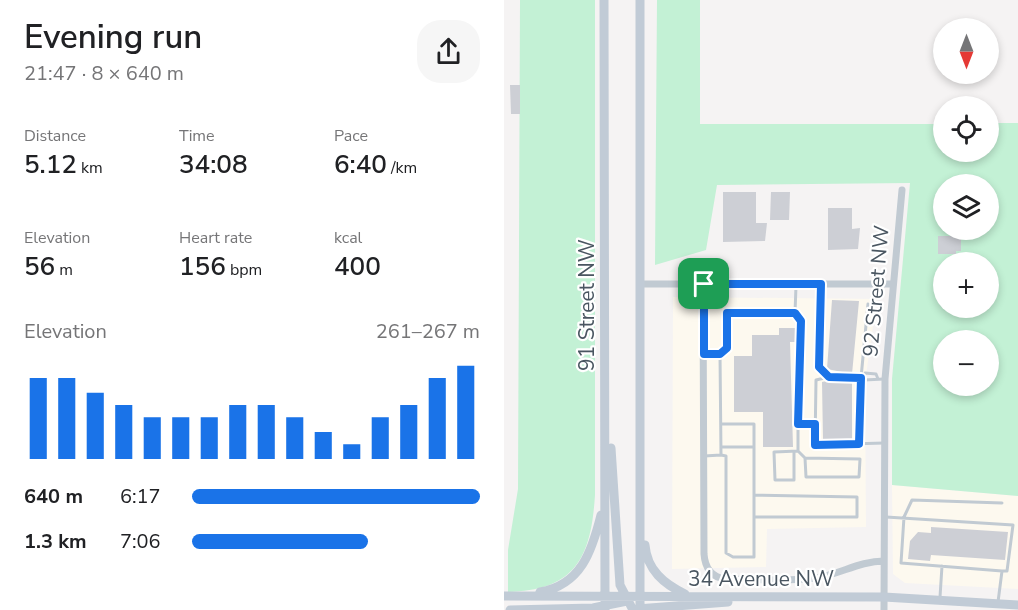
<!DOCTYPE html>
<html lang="en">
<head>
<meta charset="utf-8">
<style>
  body { margin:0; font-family:"Nunito Sans",sans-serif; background:#f6f6f6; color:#202124; height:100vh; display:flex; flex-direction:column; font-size:22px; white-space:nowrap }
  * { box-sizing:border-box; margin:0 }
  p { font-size:20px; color:#757577 }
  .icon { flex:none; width:33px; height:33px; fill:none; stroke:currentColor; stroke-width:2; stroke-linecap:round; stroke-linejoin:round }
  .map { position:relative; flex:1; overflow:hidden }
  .side { display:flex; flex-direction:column; background:#fff; width:504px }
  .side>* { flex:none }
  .needle { width:39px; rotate:180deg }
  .fabs { position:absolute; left:429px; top:18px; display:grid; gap:12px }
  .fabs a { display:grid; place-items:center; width:66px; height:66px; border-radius:50%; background:#fff; box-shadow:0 3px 9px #0003; font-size:30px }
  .pin { position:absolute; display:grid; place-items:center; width:51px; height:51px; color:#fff; margin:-26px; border-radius:12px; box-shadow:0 3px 9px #0006 }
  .round { display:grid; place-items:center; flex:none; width:63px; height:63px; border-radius:24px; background:#f6f6f6 }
  .summary { display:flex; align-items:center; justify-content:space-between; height:102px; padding:0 24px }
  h1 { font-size:33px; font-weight:600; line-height:45px }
  .metrics { display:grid; grid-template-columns:repeat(3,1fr); gap:9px; height:102px; padding:6px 24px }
  .metrics div { display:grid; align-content:center }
  .metrics b { font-size:26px; font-weight:600 }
  .metrics small { font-size:16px; font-weight:400 }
  .metrics p { font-size:16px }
  .chart { height:168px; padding:12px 24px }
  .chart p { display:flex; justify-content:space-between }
  .chart svg { width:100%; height:108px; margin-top:6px; stroke:#1a73e8; stroke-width:6 }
  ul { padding:0 24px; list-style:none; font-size:20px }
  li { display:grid; grid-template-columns:96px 72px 1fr; align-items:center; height:45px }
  li i { height:15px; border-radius:8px; background:#1a73e8 }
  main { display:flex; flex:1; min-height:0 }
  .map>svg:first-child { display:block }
  .commercial { fill:#fdf9ef }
  .green { fill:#c3f1d5; fill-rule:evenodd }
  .building { fill:#cdcfd5 }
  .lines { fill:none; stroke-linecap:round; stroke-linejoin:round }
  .service { stroke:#c1cad2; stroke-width:3 }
  .minor { stroke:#c1cad2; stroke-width:7 }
  .secondary { stroke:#c1cbd6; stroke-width:9 }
  .route-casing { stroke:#fff; stroke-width:12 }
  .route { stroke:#1a73e8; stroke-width:8 }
  .labels { text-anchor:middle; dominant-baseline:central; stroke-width:4.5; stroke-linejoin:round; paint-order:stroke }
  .street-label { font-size:21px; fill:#4a5661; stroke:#fff }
</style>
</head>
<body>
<main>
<section class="side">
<div class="summary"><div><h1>Evening run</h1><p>21:47 · 8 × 640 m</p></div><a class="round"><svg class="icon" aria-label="share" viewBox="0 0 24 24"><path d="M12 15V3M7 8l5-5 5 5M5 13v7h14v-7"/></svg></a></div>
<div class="metrics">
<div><p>Distance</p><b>5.12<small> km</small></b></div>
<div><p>Time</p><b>34:08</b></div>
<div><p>Pace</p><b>6:40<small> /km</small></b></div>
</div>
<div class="metrics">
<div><p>Elevation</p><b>56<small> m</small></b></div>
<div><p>Heart rate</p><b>156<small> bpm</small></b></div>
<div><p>kcal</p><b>400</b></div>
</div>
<div class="chart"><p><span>Elevation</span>261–267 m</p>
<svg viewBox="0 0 160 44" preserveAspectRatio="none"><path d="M5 44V11M15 44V11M25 44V17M35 44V22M45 44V27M55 44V27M65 44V27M75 44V22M85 44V22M95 44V27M105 44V33M115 44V38M125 44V27M135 44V22M145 44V11M155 44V6"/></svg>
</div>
<ul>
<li><b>640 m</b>6:17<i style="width:100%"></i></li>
<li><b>1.3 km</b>7:06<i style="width:61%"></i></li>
</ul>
</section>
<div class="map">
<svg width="514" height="610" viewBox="0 0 514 610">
  <rect width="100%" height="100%" fill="#f5f3f3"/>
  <path class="commercial" d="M169,297L373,299L361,382L362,527L263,529L262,567L168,569Z
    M388,485L514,496V589L401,583L389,574Z"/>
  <path class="green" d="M16,0H91V495C87,557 72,590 4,592V550L14,489Z
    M153,0H196V124H439L440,152H484L485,123H514V496L388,485V379L406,183L213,185L202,250L151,265ZM440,184H484V230H440ZM440,262H484V308H440ZM440,340H484V386H440Z"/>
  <path class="building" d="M6,85H16V114H7Z
    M219,192H252V223H263L261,241L219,242Z
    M267,192H286L285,220H266Z
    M324,208H348V229L356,228L354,249L324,250Z
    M434,236H457V251H452V254H434Z
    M328,300L355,301L348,374L323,369Z
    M275,328H292L293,334V342H286L289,447H259V412H230V356H248V335H275Z
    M327,380L348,382V440L319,441L318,382Z
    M427,527L504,532L501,560L427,555L426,561L404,559L406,541L414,532L427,533Z"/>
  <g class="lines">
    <path class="service" d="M317,286L315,367C325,381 343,377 359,378L360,380L380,379
      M291,313L297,321L294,424H311
      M200,354H216L223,348V313H291L292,286
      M325,377L312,380L311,445L380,443
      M359,378L361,373L372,374L374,379
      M217,424H250V447H217
      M294,424V451L301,458L356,459L355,477H302L301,458
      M355,443L357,378L364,304
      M290,453V480H271L270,452L294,451
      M217,455L222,456V553L229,557H250V447
      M200,456L217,455L216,354
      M498,503L408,500L400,517L397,563L498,571
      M250,517H353V497L250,495
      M382,517L509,525L503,571H498L494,602
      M436,597L438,566"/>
    <path class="minor" d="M137,284H389
      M199,284L200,554C201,568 207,577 221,579C251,579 282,582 311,578C335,575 355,561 380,561
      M380,610L381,379L398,190"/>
    <path class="secondary" d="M100,0L101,610
      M136,0V610
      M107,448L116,585L129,610
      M141,545C143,570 160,584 181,594
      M36,592C77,585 88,551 97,515
      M0,596L380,597L514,605
      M133,609L224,602
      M6,610L89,608L123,601"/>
  </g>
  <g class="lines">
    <g class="route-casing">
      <path id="route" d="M200,284H317L315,367L325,377L357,378L355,444L311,445V424H294L297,321L291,313H223V348L216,354H200Z"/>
    </g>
    <use href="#route" class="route"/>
  </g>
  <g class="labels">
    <g class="street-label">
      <text transform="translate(372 291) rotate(-85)">92 Street NW</text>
      <text transform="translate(83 305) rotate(-90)">91 Street NW</text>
      <text x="257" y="579">34 Avenue NW</text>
    </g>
  </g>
</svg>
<div class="fabs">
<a><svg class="needle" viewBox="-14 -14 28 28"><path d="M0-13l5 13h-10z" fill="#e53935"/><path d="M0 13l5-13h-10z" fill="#757577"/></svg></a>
<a><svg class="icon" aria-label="locate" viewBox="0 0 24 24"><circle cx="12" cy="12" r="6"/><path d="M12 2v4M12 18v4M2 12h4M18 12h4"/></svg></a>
<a><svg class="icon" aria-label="layers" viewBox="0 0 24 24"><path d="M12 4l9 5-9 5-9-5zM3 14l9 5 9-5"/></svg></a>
<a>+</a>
<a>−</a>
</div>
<div class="pin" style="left:200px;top:284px;background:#1e9e55"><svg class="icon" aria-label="arrive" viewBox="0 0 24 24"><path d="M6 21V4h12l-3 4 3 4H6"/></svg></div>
</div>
</main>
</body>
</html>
